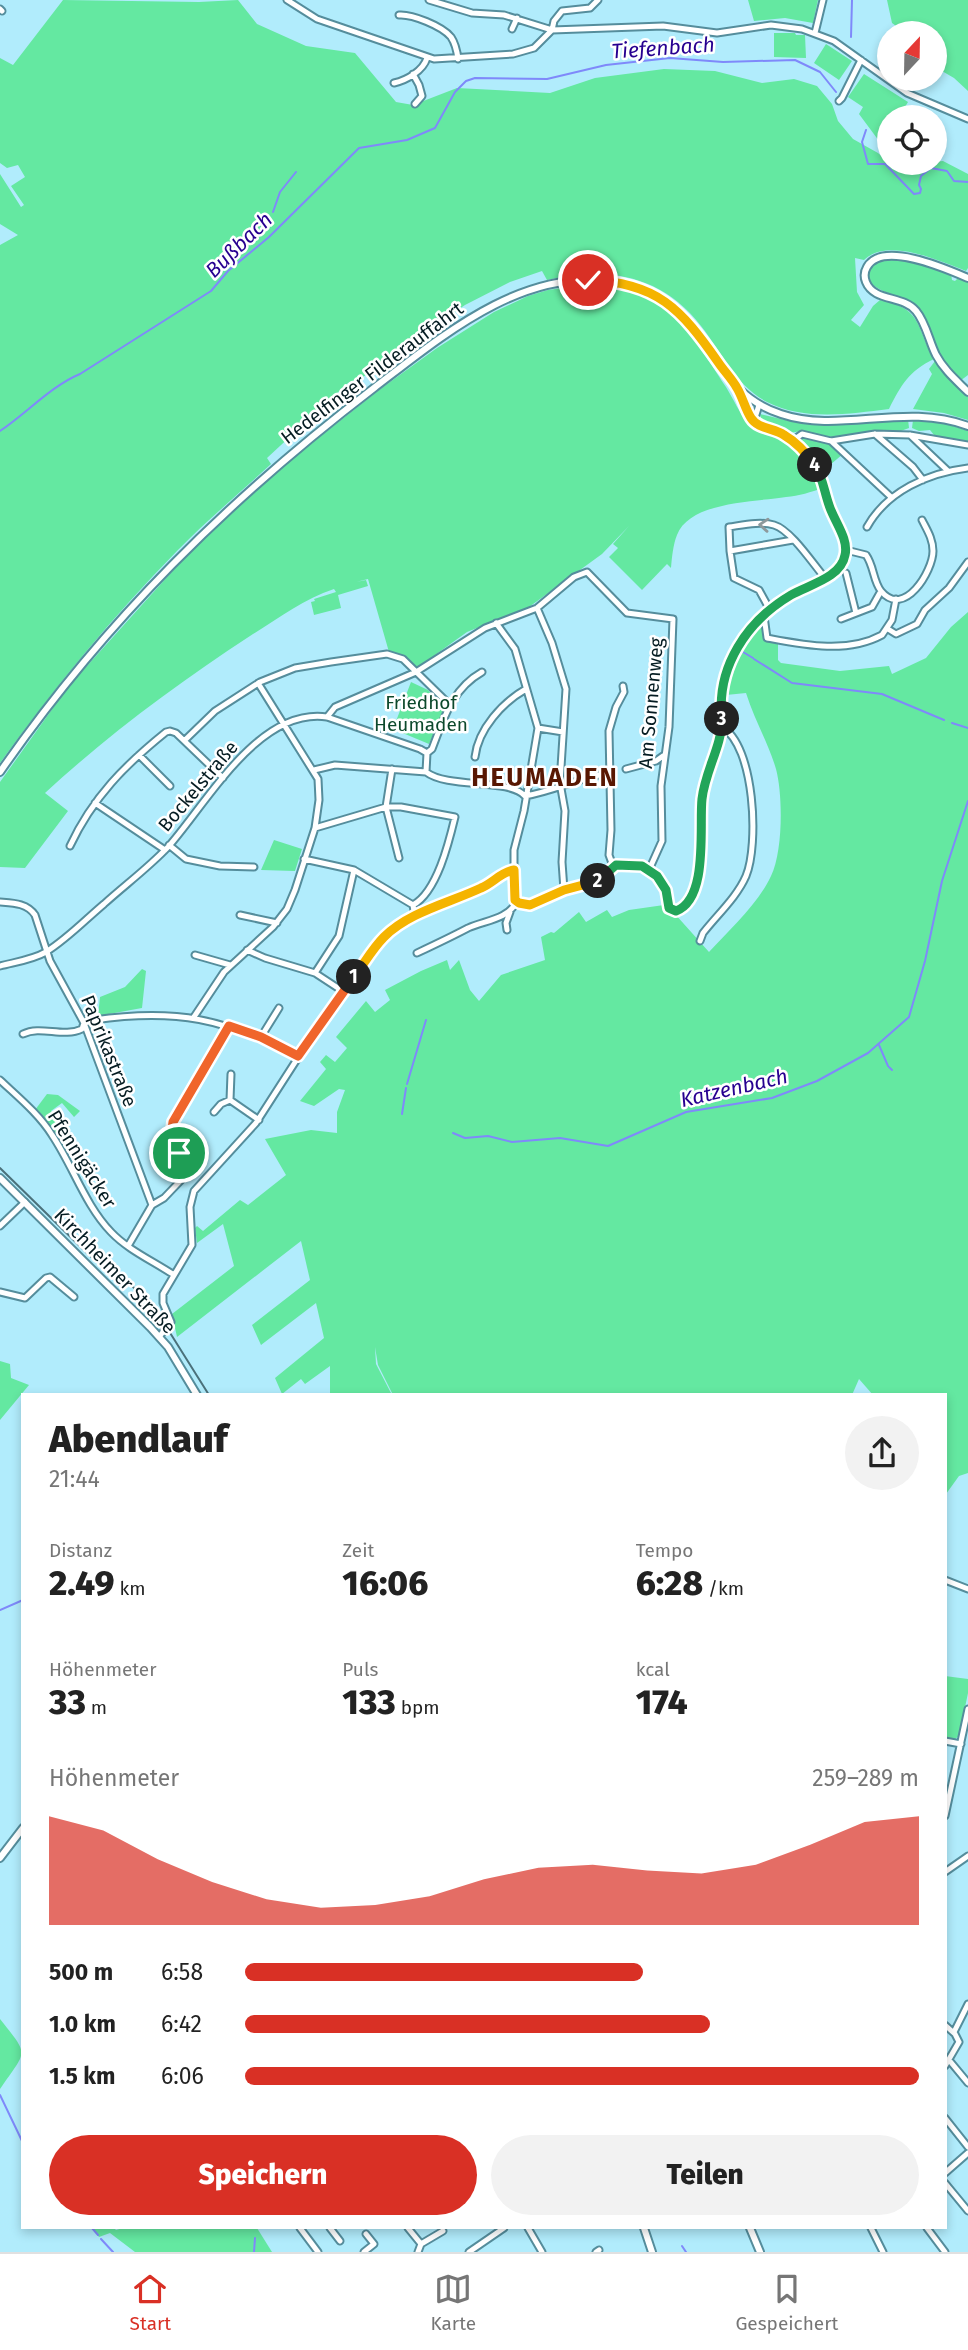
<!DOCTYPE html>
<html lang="de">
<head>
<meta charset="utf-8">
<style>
  body { margin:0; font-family:"Fira Sans",sans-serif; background:#f2f2f2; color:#222; height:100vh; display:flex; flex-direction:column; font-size:26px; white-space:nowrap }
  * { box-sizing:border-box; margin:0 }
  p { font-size:23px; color:#767676 }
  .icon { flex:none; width:38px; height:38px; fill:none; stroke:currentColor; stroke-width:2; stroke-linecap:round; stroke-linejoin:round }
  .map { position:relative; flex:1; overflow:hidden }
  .drawer { position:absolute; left:21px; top:1393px; width:926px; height:836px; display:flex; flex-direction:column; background:#fff; border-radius:0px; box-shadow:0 4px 10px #0003 }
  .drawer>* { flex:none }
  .needle { width:46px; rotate:22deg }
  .fabs { position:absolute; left:877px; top:21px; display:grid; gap:14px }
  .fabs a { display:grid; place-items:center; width:70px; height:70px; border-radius:50%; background:#fff; box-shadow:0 4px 10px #0003; font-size:35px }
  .pin { position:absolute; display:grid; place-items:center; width:60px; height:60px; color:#fff; margin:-30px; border:4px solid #fff; border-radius:50%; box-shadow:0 2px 7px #0007 }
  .km { position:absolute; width:35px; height:35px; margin:-18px; border-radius:50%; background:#222; color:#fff; font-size:19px; line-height:35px; text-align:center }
  .round { display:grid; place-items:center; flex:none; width:74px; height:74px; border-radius:37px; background:#f2f2f2 }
  .headline { display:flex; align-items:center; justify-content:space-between; height:119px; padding:0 28px }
  h1 { font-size:38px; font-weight:800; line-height:52px }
  .metrics { display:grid; grid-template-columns:repeat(3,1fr); gap:10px; height:119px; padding:7px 28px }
  .metrics div { display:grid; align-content:center }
  .metrics b { font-size:35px; font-weight:800 }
  .metrics small { font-size:19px; font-weight:400 }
  .metrics p { font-size:19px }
  .chart { height:196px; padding:14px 28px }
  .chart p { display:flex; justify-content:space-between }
  .chart svg { width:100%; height:126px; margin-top:7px; fill:#d93025; opacity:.7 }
  .button { display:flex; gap:14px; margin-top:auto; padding:14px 28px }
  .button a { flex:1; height:80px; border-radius:42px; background:#d93025; color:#fff; font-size:28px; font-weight:800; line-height:80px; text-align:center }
  .button a+a { background:#f2f2f2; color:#222 }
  ul { padding:0 28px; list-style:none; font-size:23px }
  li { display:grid; grid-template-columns:112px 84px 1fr; align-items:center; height:52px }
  li i { height:18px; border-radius:9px; background:#d93025 }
  .tabs { display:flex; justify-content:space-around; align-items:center; height:98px; border-top:2px solid #e0e0e0; background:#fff; font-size:19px; color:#767676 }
  .tabs a { display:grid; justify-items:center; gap:4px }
  .tabs .current { color:#d93025 }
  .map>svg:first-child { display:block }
  .green { fill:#64e8a1 }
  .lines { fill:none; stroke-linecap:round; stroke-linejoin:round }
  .stream { stroke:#7f89fa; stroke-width:2 }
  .minor-casing { stroke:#558d9c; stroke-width:9 }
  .major-casing { stroke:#558d9c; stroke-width:10 }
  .minor { stroke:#fff; stroke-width:5 }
  .major { stroke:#fff; stroke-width:6 }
  .tram { stroke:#4b717b; stroke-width:2 }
  .oneway { stroke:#8e999c }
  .split-1-casing { stroke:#fff; stroke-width:14 }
  .split-2-casing { stroke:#fff; stroke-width:14 }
  .split-3-casing { stroke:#fff; stroke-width:14 }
  .split-4-casing { stroke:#fff; stroke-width:14 }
  .split-5-casing { stroke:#fff; stroke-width:14 }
  .split-1 { stroke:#f0652b; stroke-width:9 }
  .split-2 { stroke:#f5b400; stroke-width:9 }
  .split-3 { stroke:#22a559; stroke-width:9 }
  .split-4 { stroke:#22a559; stroke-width:9 }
  .split-5 { stroke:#f5b400; stroke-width:9 }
  .labels { text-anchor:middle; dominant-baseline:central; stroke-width:5; stroke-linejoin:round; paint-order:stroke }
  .street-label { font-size:19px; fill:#051c22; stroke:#fff }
  .park-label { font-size:19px; fill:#0c492c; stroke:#fff }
  .water-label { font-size:21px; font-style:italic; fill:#270090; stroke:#fff }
  .district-label { font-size:26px; font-weight:bold; letter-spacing:2px; fill:#581702; stroke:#fff }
</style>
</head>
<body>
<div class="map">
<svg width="968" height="2252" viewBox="0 0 968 2252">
  <rect width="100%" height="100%" fill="#b1ecfc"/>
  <path class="green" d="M63,0L199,2L238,0L257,24L306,46L355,53L396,102L413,105L457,88L550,93L595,78L664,69L715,71L762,83L794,79L817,86L832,104L838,121L853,139L878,153L889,163L897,166L943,161L968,174V268L966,271C940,261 888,237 864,260L855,258L857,292L864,305L851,320L860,327L873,306L880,300C923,309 915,325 934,359C909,371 901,385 889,409C848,414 805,421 767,402C735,385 723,354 701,326C662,275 607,266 547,280L542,271L510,282L465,305L413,340L374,372L348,383L267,458L271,464C240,493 207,520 177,551C113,616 54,688 0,763V245L18,235L0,224V174L21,207L24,205L11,186L25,177L18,165L7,168L0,163V58L13,65Z
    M748,0H818L813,23L785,18L754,21Z
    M887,0H968V91L954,78L935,67L934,33H906L892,23Z
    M774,33H795L796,35H805L806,58L774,57Z
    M826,44L852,61L839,80L814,63Z
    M864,74L908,102L899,117H889V133L882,145L859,114L863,107L848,97Z
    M901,258L951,274L952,280L955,281L959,277L968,281V375L960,381C949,369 939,357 933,341C929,331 927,319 921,311C908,292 856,294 871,267C877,256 890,259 901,258Z
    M589,284C667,290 687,327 726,387C733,398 740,415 749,423C757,429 770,431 779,436C798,445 815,468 823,488C811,492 799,496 786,497C756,502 690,501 677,535C673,545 672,557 671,568L667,564L642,590L609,557L618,548L613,544L629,526L602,554L529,607L467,632L417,668L402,655L389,652L368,579L356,582L366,580L368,586L338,595L341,608L314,615L311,602L315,601L314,599L336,592L334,589C303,599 278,619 250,636C178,683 108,735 45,793L68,811L25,868L0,867V782L68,687L186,556L265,480L379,390L437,348L494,312L528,296L548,290Z
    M935,361L968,397V420L944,413L913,409L932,374L929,369Z
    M760,414L794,422L821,424L908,419L909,428L898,432H862L836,438L801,431L790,433L762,422Z
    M913,420L947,424L968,431V442L934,435L930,430L919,431L912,428Z
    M804,437L827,443L843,454L824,470L801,445L800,441Z
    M968,612V1473L959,1476L946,1494L945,1395H873L859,1379L852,1395H393L378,1365L375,1347L376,1364L392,1395H330V1366L305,1384L301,1379L282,1394L275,1378L324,1338L316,1303L261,1345L252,1325L310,1280L301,1241L177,1337L172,1314L234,1266L223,1224L197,1243L195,1228L197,1226L203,1231L240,1200L248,1205L286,1175L265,1139L311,1130L337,1133V1112L345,1090L339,1089L314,1106L300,1101L326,1069L320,1062L326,1055L335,1062L347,1048L336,1037L366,1001L375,1012L390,1000L385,990L421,971L447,960L450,970L459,960L470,990L479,1001L501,975L545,960L541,937L551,932L554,933L579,912L586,922L607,910L612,917L629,910L664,905L667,910L675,914L709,952C730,929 758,904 771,876C783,852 783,795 776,769C768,742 754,719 746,693L726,695C731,665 743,643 763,622L765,639L778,642V660L781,663L840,671L889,666L892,674L926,658L951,627Z
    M411,682L428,690L445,708L429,744L393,729Z
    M274,840L302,849L295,871L261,870Z
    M142,969L146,971L142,1008L98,1016L100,997L125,987Z
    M47,1094L58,1095L80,1111L74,1117L62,1103L51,1111L63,1127L55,1134L35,1110Z
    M0,1361L10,1364L11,1378L29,1385L0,1420Z
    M945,1676L968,1679V1693L959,1736L955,1739L945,1738Z
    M0,2019C30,2057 27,2049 0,2089Z
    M92,2228H114L116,2230L123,2228H257L272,2252H135L110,2233L99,2237Z"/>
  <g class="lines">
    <path class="stream" d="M851,37L852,0
      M866,130L862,142L868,164H885L914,194L920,193L921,189L919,185L921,176L931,168L947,171L954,181L968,182
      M273,212L280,192L296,172
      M0,431C27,413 51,386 80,374L211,291L228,271L269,237L359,148L407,140L435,128L455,92L466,81L475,78L547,79L606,65L670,58L723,62L795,60L820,72L836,92
      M743,652L753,658
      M754,659L792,683L882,694L944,720
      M952,723L968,728
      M879,1045L888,1066
      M889,1067L892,1070
      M407,1084L426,1020
      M402,1114L406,1088
      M453,1133L465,1138L488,1136L512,1142L560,1138L608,1146L686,1112L772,1098L817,1081L868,1053L909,1017L925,961L942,881L968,801
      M0,1610L23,1600
      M0,2095L23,2143
      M92,2228L98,2235
      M101,2239L113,2252
      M682,2246L686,2252
      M254,2252L255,2238"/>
    <g class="minor-casing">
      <path id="minor" d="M287,0L317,19L434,59L513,54L534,48L552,30
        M429,0L472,13L504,15L552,30L663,26L717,33L771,25L802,29L834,41L907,93L968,119
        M0,9L2,11
        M399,15C412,14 442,26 451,37C455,43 457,51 458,59
        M512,29L517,18
        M552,30L554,21L562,11L590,8L598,0
        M815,33L823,0
        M413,74L419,85L422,96L415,104
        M394,83C407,80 423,71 427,58
        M839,101L842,98L861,60
        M754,421L759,405
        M875,434L913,467L923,480
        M910,435L948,471
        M792,441L802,434L831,441L875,434L910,435L968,445
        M831,441L891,497
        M867,527C887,491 928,473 968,468
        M846,550L866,555C874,566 873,581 881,591C904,619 933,571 933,551C933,539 927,530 922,520
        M730,551L793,540
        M846,573L856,613
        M537,608L552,643L566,689L560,783L565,811L562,862L564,890
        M770,610L759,590L734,578L730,551L729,527C743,525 760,521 774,525C791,530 813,564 825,578
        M764,616L767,638C804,645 847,654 882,635L892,620L896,599
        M841,619L872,607L881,591
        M496,623L515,649L538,728L524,811L514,850V895L517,902
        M888,629L896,634L917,624L925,610L949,588L968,562
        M327,717L335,707L416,672L485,628L537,608L574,577L587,572L627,613L673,619L669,727L661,786L662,841L649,870
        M538,728L563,732
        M185,740L215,711L260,682L295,668L331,662L387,654L403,659L450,705
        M427,753L432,749C444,718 452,689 482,672
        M139,755L170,786
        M475,757C478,729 503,702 526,689
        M392,769L386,807L399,858
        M626,769L656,761L663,756
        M314,770L335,765L426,772C448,789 509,778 525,796
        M525,796C555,791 580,777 610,773
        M95,803L165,850
        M315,828L386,807H401L455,817C449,842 437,892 413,905
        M169,845L186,859L220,866L254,867
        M70,846C93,797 125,765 166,732L170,731L176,733L223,778
        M304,859L354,870L413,905L415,917
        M613,866L609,855L611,830L609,731L616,707L624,692L623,686
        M0,902C13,903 27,903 35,915L50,961L84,1023L152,1205
        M517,902L530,905L564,890L591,884L600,879L613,866C633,861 660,868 666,891C668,897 667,902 669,908L676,911C709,899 699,825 702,798C705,774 719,751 722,727C724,711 720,696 724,679C731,650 751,626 774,607C793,591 846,577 846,550C846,535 834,520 829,506C825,494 825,481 819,471C810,456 796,441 781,433C772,428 761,428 753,420C746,412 741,397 737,387
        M240,915L277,923
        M507,930L506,923L510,912
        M700,941L703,933C717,915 737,897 746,876C759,845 755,746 722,727
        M247,950L265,958L315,973L344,992
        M417,953C434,945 451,937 468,928C486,920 506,920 517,902
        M195,955L230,965
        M0,966C15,962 32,960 46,952C67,939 85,920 104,904C125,885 148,868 168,847C207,803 259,707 327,717L420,749L427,753L426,772
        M315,973L339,936L354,870
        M194,1017L224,972L273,927L287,909L295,890L315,828L319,800L318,779L258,683
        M23,1034C41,1025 63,1038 82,1029L84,1023L94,1020C177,1008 224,1019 298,1056
        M261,1037L279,1008
        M231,1074L230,1100L259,1120
        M0,1080C18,1097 39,1114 52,1135C73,1166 85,1205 111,1232C128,1250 153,1261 174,1275
        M214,1112L221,1104L230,1100
        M0,1226L25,1202
        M128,1246L152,1205L164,1198L185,1176L172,1130L173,1122L229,1026
        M0,1292L25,1298L46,1278L50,1277L74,1297
        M159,1337L171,1322L163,1303V1294L192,1245L190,1207L194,1191L256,1123L310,1039L373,949L395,928L444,903L484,887L504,872L514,870
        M945,1580L968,1589
        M945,1741L961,1744
        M945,1816L968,1709
        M945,1872L968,1856
        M945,2025L955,2034L959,2042
        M954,2032L968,2004
        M949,2060L968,2083
        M945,2066L959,2042
        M945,2118L968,2147
        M945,2173L968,2153
        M945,2183L968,2211
        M300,2228L318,2252
        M330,2228L340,2241
        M408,2228L421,2244L418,2252
        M528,2228L542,2252
        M871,2228L883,2252
        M927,2228L945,2252
        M421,2244L443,2231
        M364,2252L374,2244L366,2234
        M469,2252L504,2228
        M596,2252L599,2250"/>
    </g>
    <g class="major-casing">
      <path id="major" d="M968,278C947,269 882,240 867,267C864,272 864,277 866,282C874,302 903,295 916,311C926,323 929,341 936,355C944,370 956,380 968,392
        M0,772C105,621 229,499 374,388C441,337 522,267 613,282C711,298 702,389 781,414C840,434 905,402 968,426
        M0,1178L150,1327L168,1347L197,1395
        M0,1858L23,1828
        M644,2228L652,2252
        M750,2228L760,2252"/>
    </g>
    <use href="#minor" class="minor"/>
    <use href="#major" class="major"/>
    <path class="tram" d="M0,1168L90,1256L125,1279L147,1301L162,1320L209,1395"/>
  </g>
  <defs><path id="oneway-chevron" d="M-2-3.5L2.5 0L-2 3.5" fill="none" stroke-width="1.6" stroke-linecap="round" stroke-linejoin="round" transform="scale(1.75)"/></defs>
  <use class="oneway" href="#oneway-chevron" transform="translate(764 525) rotate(-176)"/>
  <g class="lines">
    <g class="split-1-casing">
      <path id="split-1" d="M179,1153L172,1130L173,1122L229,1026L261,1037L298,1056L354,977"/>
    </g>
    <g class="split-2-casing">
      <path id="split-2" d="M354,977C364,964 372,949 384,937C409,912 449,903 481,888C493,883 501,872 514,870L515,900L519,903L530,905L564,890L598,881"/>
    </g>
    <g class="split-3-casing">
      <path id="split-3" d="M598,881L616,865L642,866L657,876L666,890L669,908L676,911C709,899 699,825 702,799C705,771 722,746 722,719"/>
    </g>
    <g class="split-4-casing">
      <path id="split-4" d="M722,719C716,667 747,621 791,595C808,585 841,578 845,555C849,539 834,521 829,505C824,491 823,478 815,465"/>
    </g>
    <g class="split-5-casing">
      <path id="split-5" d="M588,280C657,282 681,309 718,362C724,371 732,379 737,388C743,398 745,409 751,418C758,429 774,428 784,435C796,442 807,454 815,465"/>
    </g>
    <use href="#split-1" class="split-1"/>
    <use href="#split-2" class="split-2"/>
    <use href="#split-3" class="split-3"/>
    <use href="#split-4" class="split-4"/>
    <use href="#split-5" class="split-5"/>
  </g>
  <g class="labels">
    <g class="street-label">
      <text transform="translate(372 373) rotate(-37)">Hedelfinger Filderauffahrt</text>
      <text transform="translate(651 703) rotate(-85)">Am Sonnenweg</text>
      <text transform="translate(198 786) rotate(-50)">Bockelstraße</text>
      <text transform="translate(109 1051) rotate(68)">Paprikastraße</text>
      <text transform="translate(82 1159) rotate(58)">Pfennigäcker</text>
      <text transform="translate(115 1271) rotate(46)">Kirchheimer Straße</text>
    </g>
    <g class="park-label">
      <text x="421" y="702">Friedhof<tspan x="421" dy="22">Heumaden</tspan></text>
    </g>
    <g class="water-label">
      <text transform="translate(663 48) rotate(-4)">Tiefenbach</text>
      <text transform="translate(239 245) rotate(-44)">Bußbach</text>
      <text transform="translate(734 1088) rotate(-13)">Katzenbach</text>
    </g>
    <g class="district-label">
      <text x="545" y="777">HEUMADEN</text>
    </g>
  </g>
</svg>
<div class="fabs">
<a><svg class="needle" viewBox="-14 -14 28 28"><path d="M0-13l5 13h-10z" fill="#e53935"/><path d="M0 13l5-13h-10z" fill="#767676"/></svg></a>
<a><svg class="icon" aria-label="locate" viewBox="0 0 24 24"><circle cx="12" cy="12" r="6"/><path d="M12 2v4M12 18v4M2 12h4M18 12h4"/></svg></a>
</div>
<div class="pin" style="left:179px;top:1153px;background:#1e9e55"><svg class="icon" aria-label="arrive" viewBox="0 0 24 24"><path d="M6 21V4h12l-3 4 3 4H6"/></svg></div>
<div class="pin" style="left:588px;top:280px;background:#d93025"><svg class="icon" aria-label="check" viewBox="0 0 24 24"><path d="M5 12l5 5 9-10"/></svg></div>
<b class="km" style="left:354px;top:977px">1</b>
<b class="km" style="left:598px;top:881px">2</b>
<b class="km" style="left:722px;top:719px">3</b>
<b class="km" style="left:815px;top:465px">4</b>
<section class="drawer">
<div class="headline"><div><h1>Abendlauf</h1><p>21:44</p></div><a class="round"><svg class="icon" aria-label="share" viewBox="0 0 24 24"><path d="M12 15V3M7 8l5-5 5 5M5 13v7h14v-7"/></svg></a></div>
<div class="metrics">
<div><p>Distanz</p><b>2.49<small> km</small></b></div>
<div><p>Zeit</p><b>16:06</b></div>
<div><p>Tempo</p><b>6:28<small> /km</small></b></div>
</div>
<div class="metrics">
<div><p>Höhenmeter</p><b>33<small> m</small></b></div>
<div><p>Puls</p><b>133<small> bpm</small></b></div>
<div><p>kcal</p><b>174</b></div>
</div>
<div class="chart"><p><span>Höhenmeter</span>259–289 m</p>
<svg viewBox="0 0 160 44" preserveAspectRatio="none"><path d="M0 44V6L10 11L20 21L30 29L40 35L50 38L60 37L70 34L80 28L90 24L100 23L110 25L120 26L130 23L140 16L150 8L160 6V44z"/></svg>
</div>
<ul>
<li><b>500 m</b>6:58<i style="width:59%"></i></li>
<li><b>1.0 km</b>6:42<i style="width:69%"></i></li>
<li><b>1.5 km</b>6:06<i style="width:100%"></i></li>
</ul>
<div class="button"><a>Speichern</a><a>Teilen</a></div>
</section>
</div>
<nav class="tabs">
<a class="current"><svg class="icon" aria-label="home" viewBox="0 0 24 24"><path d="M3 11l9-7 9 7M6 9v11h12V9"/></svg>Start</a>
<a><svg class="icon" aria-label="map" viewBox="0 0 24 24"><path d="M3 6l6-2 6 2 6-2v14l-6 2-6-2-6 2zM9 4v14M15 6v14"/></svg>Karte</a>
<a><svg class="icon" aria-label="saved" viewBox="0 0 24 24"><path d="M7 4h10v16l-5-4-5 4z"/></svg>Gespeichert</a>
</nav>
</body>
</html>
